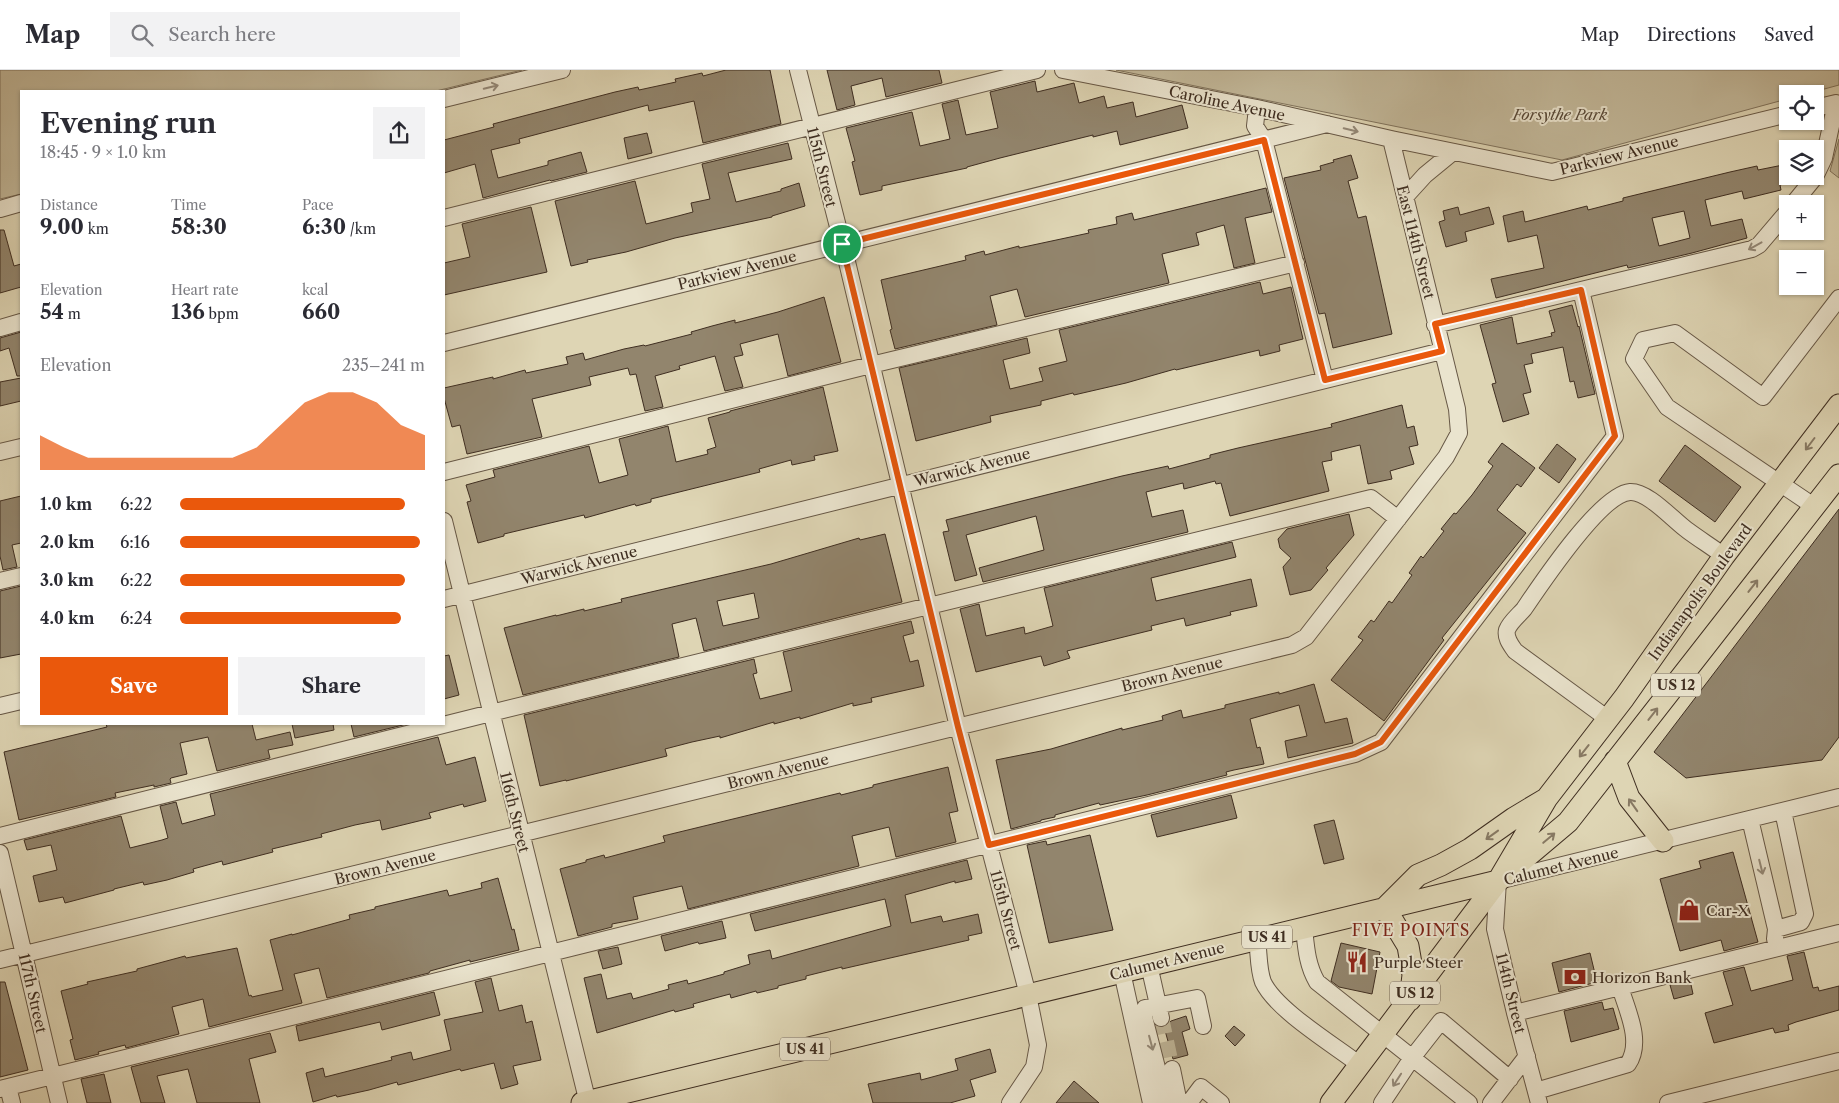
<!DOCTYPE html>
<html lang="en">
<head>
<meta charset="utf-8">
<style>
  body { margin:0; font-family:"Libre Caslon Text",serif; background:#f2f2f3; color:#2b2b33; height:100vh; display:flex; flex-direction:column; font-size:19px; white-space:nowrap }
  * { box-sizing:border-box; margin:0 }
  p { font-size:16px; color:#7c7c81 }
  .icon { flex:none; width:28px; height:28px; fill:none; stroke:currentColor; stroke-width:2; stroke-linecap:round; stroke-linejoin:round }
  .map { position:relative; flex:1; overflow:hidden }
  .sheet { position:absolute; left:20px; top:20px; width:425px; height:635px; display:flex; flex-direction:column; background:#fff; border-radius:0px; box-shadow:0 1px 4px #0004 }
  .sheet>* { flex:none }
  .tools { position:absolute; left:1779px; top:15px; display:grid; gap:10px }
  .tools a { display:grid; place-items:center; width:45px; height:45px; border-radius:0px; background:#fff; box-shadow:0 1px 4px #0004; font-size:25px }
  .pin { position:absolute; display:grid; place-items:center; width:42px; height:42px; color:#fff; margin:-21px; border:2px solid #fff; border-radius:50%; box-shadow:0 1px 5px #0007 }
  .round { display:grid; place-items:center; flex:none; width:52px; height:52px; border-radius:0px; background:#f2f2f3 }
  .headline { display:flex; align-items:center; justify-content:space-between; height:85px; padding:0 20px }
  h1 { font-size:28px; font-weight:800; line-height:38px }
  .metrics { display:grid; grid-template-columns:repeat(3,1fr); gap:8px; height:85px; padding:5px 20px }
  .metrics div { display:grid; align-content:center }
  .metrics b { font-size:21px; font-weight:800 }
  .metrics small { font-size:14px; font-weight:400 }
  .metrics p { font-size:14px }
  .chart { height:140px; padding:10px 20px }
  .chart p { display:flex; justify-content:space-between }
  .chart svg { width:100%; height:90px; margin-top:5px; fill:#ea580c; opacity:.7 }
  .button { display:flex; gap:10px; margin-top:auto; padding:10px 20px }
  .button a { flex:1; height:58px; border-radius:0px; background:#ea580c; color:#fff; font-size:20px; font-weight:800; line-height:58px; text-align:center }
  .button a+a { background:#f2f2f3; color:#2b2b33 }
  ul { padding:0 20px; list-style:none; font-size:16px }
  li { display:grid; grid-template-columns:80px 60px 1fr; align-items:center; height:38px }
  li i { height:12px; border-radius:6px; background:#ea580c }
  header { display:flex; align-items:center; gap:30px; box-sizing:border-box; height:70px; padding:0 25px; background:#fff; border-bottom:1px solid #e1e1e2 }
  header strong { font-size:24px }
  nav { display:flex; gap:28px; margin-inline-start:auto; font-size:18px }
  .search { width:350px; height:45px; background:#f2f2f3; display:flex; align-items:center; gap:12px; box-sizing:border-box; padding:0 18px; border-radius:0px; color:#7c7c81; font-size:19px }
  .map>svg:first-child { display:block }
  .green { fill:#c3b99b; stroke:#81745e }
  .building { fill:#92856d; stroke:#3f2e21; fill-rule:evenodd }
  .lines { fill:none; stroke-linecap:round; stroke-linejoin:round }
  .minor-tunnel { stroke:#beb497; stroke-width:16; stroke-dasharray:16 8; stroke-linecap:butt }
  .minor-casing { stroke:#675846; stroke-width:18 }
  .major-casing { stroke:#3f2e21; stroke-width:23 }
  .minor { stroke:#eae4ce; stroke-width:16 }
  .major { stroke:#ded5b4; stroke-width:21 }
  .oneway { stroke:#948978 }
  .oneway2 { stroke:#877963 }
  .route-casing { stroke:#fff; stroke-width:10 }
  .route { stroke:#ea580c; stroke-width:6 }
  .labels { text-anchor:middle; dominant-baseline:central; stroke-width:4; stroke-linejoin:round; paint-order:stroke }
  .shield { fill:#eae4ce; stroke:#726555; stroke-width:1 }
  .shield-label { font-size:14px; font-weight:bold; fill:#3f2e21 }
  .street-label { font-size:15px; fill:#3f2e21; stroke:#eae4ce }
  .park-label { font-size:15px; font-style:italic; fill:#594a39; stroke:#eae4ce }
  .poi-label { font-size:15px; fill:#3f2e21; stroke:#eae4ce; text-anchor:start }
  .neighbourhood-label { font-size:16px; letter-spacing:1px; fill:#7a1f14; stroke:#eae4ce }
</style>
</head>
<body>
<header>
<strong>Map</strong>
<div class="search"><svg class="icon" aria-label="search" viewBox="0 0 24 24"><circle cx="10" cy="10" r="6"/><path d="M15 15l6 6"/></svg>Search here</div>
<nav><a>Map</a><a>Directions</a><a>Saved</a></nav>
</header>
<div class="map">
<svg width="1839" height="1033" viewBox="0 0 1839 1033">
  <rect width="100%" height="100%" fill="#ded5b4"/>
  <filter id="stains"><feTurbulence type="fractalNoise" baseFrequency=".004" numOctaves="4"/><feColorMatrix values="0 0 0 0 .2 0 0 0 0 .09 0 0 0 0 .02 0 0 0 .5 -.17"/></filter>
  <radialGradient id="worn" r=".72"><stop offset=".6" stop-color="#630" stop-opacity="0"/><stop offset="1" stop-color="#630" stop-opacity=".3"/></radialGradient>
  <path class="green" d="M0,0H522L436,21H21V124L0,129Z
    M1116,0H1839V15L1806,24H1788L1787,29L1562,90Z
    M1839,69V108L1830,101Z"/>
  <path class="building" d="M726,0H770L781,54L703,73L694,31L649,41L648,35L519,69L520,73L491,80L498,108L548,95V91L581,82L587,102L551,111L550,110L483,128L475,94L444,103V70L494,57L493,54L615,22L638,17L639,20L676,12L675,9L702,3L703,6Z
    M827,0H939L942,13L886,27L882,8L851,16L855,35L837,40Z
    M1035,11L1037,22L1074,13L1079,33L1104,26L1107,38L1133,32L1136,47L1182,35L1188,58L1120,75L1117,61L1093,67V65L1000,88L967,97V98L882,116V120L860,125L852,92L855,91L846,58L912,42L920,76L950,69L942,34L958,30L966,65L998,58L990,22Z
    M647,63L652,83L628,89L624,68Z
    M788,73L792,89L728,103L736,132L781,121V119L799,113L805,136L772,146V147L675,168L626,182L587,190L588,192L571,196L555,131L635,111L646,154L678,146L693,142L691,133L710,129L702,94Z
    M1351,85L1358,108L1348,111L1358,148L1366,146L1392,264L1333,278L1325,243L1319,244L1284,108L1321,100L1320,96L1334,92L1333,90Z
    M1788,94V113L1780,115L1781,120L1744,129L1742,121L1705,130L1711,156L1742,149L1747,168L1692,183L1628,198L1627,195L1496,228L1491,209L1544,198L1537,165L1508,172L1503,146L1523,141L1525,152L1587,136L1588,140L1623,131V128L1730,102L1757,96L1758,100ZM1684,141L1690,168L1659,176L1652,148Z
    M1266,118L1272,142L1245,148L1255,193L1234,198L1224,155L1196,163L1199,175L1162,184L1169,213L1025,247L1017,219L990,226L997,255L895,279L890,260L892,259L881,210L966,190L965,186L984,181L985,185L1019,176V178L1089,163L1088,160L1117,154L1116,147L1132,143L1134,150Z
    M531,137L547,202L444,225V193L470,187L462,154Z
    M1458,137L1460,145L1489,137L1494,154L1465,162L1467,171L1446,177L1439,152L1445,150L1443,141Z
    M0,160H4L14,196L21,194V217L0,223Z
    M1260,212L1263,224L1291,217L1303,269L1279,275L1280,281L1260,286L1259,280L1176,300L1175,299L1126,313L1074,325L1073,323L1041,331V335L990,346L991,352L916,371L899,298L1027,268L1030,283L1003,290L1010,319L1043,311L1039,298L1067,291L1059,260Z
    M824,227L841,292L788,306L778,264L740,274L743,285L734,287L743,317L725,321L715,286L679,296L680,299L655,306L663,337L645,341L636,304L630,305L628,298L589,307L591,315L532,329L542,367L467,384L460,355L452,357L444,328V318L493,307V309L525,300L526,303L568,294L566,287L583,283L585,290L624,279L644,275L645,276L692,264L691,262L712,256L735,250V253L778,242Z
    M1572,235L1578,257L1579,256L1595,324L1578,328L1574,311L1570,312L1563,277L1531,284L1533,293L1524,295L1531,322L1523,324L1529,344L1503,352L1492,314L1496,313L1480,255L1512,247L1517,274L1552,266L1551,263L1555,262L1549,241Z
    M21,262V306H17L9,278L0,281V268Z
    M21,308V331L0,336V312Z
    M823,317L838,381L814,386L815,390L792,395L791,390L759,399L760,402L651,429V432L636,436L635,434L585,448L584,445L504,464V466L478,473L467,432L471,431L466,415L495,407L493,400L589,376L599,413L628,405L619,369L668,356L676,392L708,384L707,380L716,377L708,348L730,342V341Z
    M1402,335L1407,358L1414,356L1418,375L1409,377L1414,394L1390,401L1392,409L1368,414L1360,375L1331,382L1332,390L1322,392L1329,421L1230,446L1221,413L1216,414L1215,411L1184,419L1183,413L1146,422L1152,447L1183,440L1188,462L983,512L979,498L1044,480L1036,446L966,465L977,505L955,511L943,462L949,461L946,450L1122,406L1168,396L1169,399L1210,388V385L1238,378L1332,357L1331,354Z
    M1502,373L1535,398L1521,417L1517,414L1497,440L1526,463L1442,568L1444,570L1384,651L1331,610L1363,570L1358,567L1371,550L1374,552L1389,531L1392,533L1412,505L1409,503L1421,486L1423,488L1444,461L1441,459L1454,443L1456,444L1472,425L1493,396L1488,392Z
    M1557,374L1576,389L1559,413L1539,398Z
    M1685,375L1741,417L1715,452L1659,411Z
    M21,426V473L12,475L17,497L3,500L0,486V431Z
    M1839,439V667L1822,690L1686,708L1654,682Z
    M1349,444L1354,465L1326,498L1328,500L1311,520L1290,525L1283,497L1291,488L1280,478L1278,469L1287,459Z
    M885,464L902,532L704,581L696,548L672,554L679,587L523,625L504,558L556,545V546L584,539V541L622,532L621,529L771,494L859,468L860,470ZM754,523L759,548L723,556L717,531Z
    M1232,472L1236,487L1151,508L1156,531L1251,509L1257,536L1230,542L1231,545L1186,556L1184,548L1151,556L1152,560L1067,581L1070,588L1044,596L1041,586L976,602L960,539L979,534L986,566L1024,557L1025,564L1053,556L1044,518Z
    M21,516V584L0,588V521Z
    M911,551L914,563L903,566L910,592L918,590L924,616L871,628L872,632L853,636V633L800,649V647L774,654V652L720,668V666L692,672L665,679L667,686L566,711V710L540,716L524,645L754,589L757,603L753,604L760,629L792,621L783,582Z
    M449,585L459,625L444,629V586Z
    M1314,614L1325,653L1347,648L1353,673L1288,688L1285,671L1307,666L1299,635L1250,649L1257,678L1260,677L1264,694L1234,700L1226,702L1227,705L1147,725L1100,735L1099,733L1055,745V747L1041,750V751L1011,759L996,690L1051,679L1122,658V660L1163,650L1162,646L1181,640L1183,648L1225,638V635L1279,622V624Z
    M106,654H252L256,670L290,662L293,675L268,680L270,688L217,701L208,667L180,673L187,704L171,708L170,709L171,713L154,717V715L115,723L116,727L19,750L4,682L107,657Z
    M292,654H333L334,660L295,668Z
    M351,654H407L354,667Z
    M438,667L446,695L475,687L486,731L464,737L463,734L429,743L431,748L382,760L380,750L355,755L321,764L322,767L272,779L273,782L223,795L222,791L193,799L194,802L167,810L144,815L143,812L114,819V820L65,833L63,827L39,832L33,806L57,800L51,775L27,780L24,770L121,746L130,778L162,770L168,768L160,736L176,732L182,754L215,745L210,724Z
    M948,697L958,741L949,743L956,772L896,787L889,757L852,766L859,796L688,839L682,816L633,827L638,849L612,854V857L578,866L560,799L586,792V790L604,785L605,788L665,772L663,766L840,723L841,725L873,717V715Z
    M1231,725L1237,748L1157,767L1151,745Z
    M1334,750L1344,789L1324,794L1314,755Z
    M1090,765L1113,860L1049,873L1027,775L1046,771L1047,775Z
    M1733,782L1758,872L1724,881L1721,870L1680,881L1660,809L1701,798L1699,791Z
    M967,790L972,809L955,813V811L905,825L911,853L941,846L943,852L978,844L982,863L968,866L969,870L842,899V897L806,906V909L778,916V918L757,923L756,921L731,928L730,924L693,934L694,937L675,942L674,940L597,963L584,908L601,904L607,929L631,923L633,929L669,919L668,915L687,910L688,914L724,904V902L750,894L748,885L770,880L772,889L891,856L885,829L755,861L750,844Z
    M498,808L512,860L514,859L519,880L470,892V890L430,901L429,903L327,928L319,898L294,904L302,933L209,957L203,929L172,937L179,964L126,978L125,975L98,982L99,984L75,990L70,970L73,969L61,921L88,914L87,912L137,901V899L185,886L186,888L237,878L249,926L251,925L252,927L283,920L270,870L292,864V865L350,849L349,845L375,839V837L447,820L449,826L482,818L481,813Z
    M722,851L726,868L699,874L698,872L665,881L661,866Z
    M1341,873L1380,882L1372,924L1339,917L1331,911Z
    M618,877L622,894L603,899L598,881Z
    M1804,882L1813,918L1818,917L1819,921L1839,916V940L1796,952L1788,955L1789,960L1775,963L1773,958L1714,973L1705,943L1733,935L1723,902L1744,897L1751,921L1793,910L1787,886Z
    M1590,883L1597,912L1559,922L1552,893Z
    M491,908L499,941L522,935L526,953L532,951L541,990L513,996L518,1014L501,1019L494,993L461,1001L460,999L398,1015L397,1012L369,1020L337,1027L336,1025L313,1032L306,1003L323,998L325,1007L392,990L391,987L411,982L413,990L451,980L444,950L483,942L475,912Z
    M1690,910L1693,924L1674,929L1670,915Z
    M0,912H5L28,1000L0,1007Z
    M434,922L440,945L382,960L380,952L299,971L296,956Z
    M1602,932L1604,940L1613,938L1619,959L1571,972L1564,941Z
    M1186,946L1190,959L1182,962L1188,985L1173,989L1164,957L1171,951Z
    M1234,956L1245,965L1235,976L1225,966Z
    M270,963L276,982L249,989L260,1033H197L188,999L157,1006L165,1033H141L131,997Z
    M990,979L996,1002L970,1010L975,1026L950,1033H873L868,1014L920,1003L921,1010L958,1000L955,989Z
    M104,1004L111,1033H87L81,1009Z
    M1074,1011L1099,1033H1056Z"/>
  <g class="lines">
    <path class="minor-tunnel" d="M1161,948L1172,999"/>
    <g class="minor-casing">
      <path id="minor" d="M798,0L848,196L958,657L1028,925L1038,975L1034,997L1010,1033
        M1063,0L1257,38L1391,69L1552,102L1788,44
        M444,29L562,0
        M1257,38L1255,56L1264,70L1325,310
        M1405,127L1425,105L1453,82
        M1793,134L1815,107L1824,88L1836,33L1815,38
        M0,139L21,133
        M444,148L1037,0
        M1435,255L1752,179L1759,175L1788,141
        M0,258L21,252
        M444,273L1327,54
        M0,382L21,377
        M444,402L871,295L1296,193
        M1815,437L1667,337L1634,289L1643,270L1675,263L1763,327L1839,228
        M444,451L588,1033
        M0,511L21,506
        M444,529L1442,281
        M0,636L21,631
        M1608,649L1515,581C1511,575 1505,568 1507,560C1510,552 1519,545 1524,539C1541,514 1601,424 1630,422C1648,421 1673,450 1687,460C1699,469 1712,477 1724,486
        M1750,749L1776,859L1775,869
        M0,766L491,643L1371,428L1398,449
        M0,783L59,1033
        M1304,858C1306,877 1307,895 1317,912L1469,1033
        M1776,859L1801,852L1805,844L1783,741
        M1257,869C1259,882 1258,899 1263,912C1276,940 1334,975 1360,995
        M0,890L520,764L1292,575L1306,567L1446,387L1459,363L1457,339L1391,69
        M1149,895L1161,948
        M1122,902L1151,1033
        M1515,943L1839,863
        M1172,999L1179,1033
        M8,1017L12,1033
        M0,1019L1355,684L1381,672L1615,366L1581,220
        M1536,1021L1628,994C1643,972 1627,940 1620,917
        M1166,1033L1144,947L1145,938L1197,928L1203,956
        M1189,1033L1201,1017L1221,1033
        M1382,1033L1412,988L1441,951L1510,1009
        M1491,1033L1527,986
        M1539,1033L1515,943L1495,859L1498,811L1839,727
        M1668,1033L1839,991"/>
    </g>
    <g class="major-casing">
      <path id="major" d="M1615,691L1629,728L1663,771
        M1385,838L1418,805L1441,795L1470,779L1514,748L1544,730
        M1385,838L1408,876L1413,905L1410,930
        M582,1033L1498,811L1568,752L1839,405
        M1331,1033L1498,811L1547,728L1624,628L1724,486L1839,335"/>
    </g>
    <use href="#minor" class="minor"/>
    <use href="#major" class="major"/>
  </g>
  <defs><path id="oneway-shaft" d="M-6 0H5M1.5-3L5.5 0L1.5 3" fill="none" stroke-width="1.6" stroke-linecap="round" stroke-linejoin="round" transform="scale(1.25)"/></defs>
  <g class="oneway">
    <use href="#oneway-shaft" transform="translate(491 17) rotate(-14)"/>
    <use href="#oneway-shaft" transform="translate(1351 60) rotate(13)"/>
    <use href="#oneway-shaft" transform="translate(1755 176) rotate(151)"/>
    <use href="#oneway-shaft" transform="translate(1761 797) rotate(76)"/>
    <use href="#oneway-shaft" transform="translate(1151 973) rotate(75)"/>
    <use href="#oneway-shaft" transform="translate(1397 1010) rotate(123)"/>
  </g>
  <g class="oneway2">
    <use href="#oneway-shaft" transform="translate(1810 374) rotate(127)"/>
    <use href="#oneway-shaft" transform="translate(1753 516) rotate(-52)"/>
    <use href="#oneway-shaft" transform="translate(1653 644) rotate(-52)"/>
    <use href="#oneway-shaft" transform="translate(1584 681) rotate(128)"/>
    <use href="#oneway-shaft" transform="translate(1633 735) rotate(-125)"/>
    <use href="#oneway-shaft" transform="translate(1492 765) rotate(144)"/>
    <use href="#oneway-shaft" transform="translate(1549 768) rotate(-40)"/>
  </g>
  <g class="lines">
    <g class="route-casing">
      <path id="route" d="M1264,70L1325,310L1442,281L1435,254L1581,220L1615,366L1381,672L1355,684L989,775L958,657L842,174Z"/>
    </g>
    <use href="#route" class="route"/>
  </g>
  <defs>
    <g id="shop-bare" transform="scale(1.725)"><path d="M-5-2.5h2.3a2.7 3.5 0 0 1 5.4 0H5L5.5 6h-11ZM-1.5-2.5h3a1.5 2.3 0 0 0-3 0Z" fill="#8f2418" stroke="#eae4ce" stroke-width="2.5" paint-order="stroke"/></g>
    <g id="restaurant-bare" transform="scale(1.725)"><path d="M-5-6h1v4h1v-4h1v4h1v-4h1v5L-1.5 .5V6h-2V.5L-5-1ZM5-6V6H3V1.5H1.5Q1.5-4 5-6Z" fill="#8f2418" stroke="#eae4ce" stroke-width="2.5" paint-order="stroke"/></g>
    <g id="bank-bare" transform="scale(1.725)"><path d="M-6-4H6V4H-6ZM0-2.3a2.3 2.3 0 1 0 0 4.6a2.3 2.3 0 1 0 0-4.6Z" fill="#8f2418" stroke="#eae4ce" stroke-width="2.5" paint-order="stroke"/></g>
  </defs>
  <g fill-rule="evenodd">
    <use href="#shop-bare" x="1689" y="840"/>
    <use href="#restaurant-bare" x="1357" y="892"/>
    <use href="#bank-bare" x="1575" y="907"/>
  </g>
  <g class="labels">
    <g class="shield">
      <rect x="1651" y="603.5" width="50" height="23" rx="4"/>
      <rect x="1242" y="855.5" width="50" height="23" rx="4"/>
      <rect x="1390" y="911.5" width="50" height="23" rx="4"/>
      <rect x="780" y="967.5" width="50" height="23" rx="4"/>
    </g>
    <g class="shield-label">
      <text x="1676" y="615">US 12</text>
      <text x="1267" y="867">US 41</text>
      <text x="1415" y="923">US 12</text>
      <text x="805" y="979">US 41</text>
    </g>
    <g class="street-label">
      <text transform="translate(1227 33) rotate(12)">Caroline Avenue</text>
      <text transform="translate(1619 85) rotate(-14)">Parkview Avenue</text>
      <text transform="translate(822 97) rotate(76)">115th Street</text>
      <text transform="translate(1416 172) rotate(76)">East 114th Street</text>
      <text transform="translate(737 200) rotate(-14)">Parkview Avenue</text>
      <text transform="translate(972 397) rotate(-14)">Warwick Avenue</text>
      <text transform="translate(579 495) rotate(-14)">Warwick Avenue</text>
      <text transform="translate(1700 522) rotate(-54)">Indianapolis Boulevard</text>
      <text transform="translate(1172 604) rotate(-14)">Brown Avenue</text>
      <text transform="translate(778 701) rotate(-14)">Brown Avenue</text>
      <text transform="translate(515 742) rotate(76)">116th Street</text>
      <text transform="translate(1561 796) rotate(-14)">Calumet Avenue</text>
      <text transform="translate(385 797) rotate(-14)">Brown Avenue</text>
      <text transform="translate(1006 840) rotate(75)">115th Street</text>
      <text transform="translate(1167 891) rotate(-14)">Calumet Avenue</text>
      <text transform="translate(33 923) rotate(77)">117th Street</text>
      <text transform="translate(1511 923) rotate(76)">114th Street</text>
    </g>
    <g class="park-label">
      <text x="1560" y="44">Forsythe Park</text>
    </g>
    <g class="poi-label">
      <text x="1706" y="840">Car-X</text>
      <text x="1374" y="892">Purple Steer</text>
      <text x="1592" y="907">Horizon Bank</text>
    </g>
    <g class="neighbourhood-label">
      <text x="1411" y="860">FIVE POINTS</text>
    </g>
  </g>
  <rect width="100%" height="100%" filter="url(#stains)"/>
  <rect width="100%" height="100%" fill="url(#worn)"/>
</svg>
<div class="tools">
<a><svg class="icon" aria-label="locate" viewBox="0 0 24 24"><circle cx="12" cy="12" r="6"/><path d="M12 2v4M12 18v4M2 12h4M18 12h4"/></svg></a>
<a><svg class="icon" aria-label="layers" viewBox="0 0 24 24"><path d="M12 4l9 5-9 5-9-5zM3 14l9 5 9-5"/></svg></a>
<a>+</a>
<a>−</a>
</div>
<div class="pin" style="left:842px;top:174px;background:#1e9e55"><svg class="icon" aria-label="arrive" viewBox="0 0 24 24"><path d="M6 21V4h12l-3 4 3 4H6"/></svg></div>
<section class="sheet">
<div class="headline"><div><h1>Evening run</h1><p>18:45 · 9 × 1.0 km</p></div><a class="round"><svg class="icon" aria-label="share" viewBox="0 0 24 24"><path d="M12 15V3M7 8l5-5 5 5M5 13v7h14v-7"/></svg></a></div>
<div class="metrics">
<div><p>Distance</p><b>9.00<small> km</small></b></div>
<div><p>Time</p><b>58:30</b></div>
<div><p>Pace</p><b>6:30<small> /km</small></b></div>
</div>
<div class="metrics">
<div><p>Elevation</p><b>54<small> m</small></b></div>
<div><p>Heart rate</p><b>136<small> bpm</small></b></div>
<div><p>kcal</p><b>660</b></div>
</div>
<div class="chart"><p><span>Elevation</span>235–241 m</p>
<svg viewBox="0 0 160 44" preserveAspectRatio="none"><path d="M0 44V27L10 33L20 38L30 38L40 38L50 38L60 38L70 38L80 38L90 33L100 22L110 11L120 6L130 6L140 11L150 22L160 27V44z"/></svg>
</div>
<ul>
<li><b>1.0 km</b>6:22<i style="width:92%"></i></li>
<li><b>2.0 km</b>6:16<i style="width:98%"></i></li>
<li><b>3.0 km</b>6:22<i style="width:92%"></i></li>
<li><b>4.0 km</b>6:24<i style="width:90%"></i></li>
</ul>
<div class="button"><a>Save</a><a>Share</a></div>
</section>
</div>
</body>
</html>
